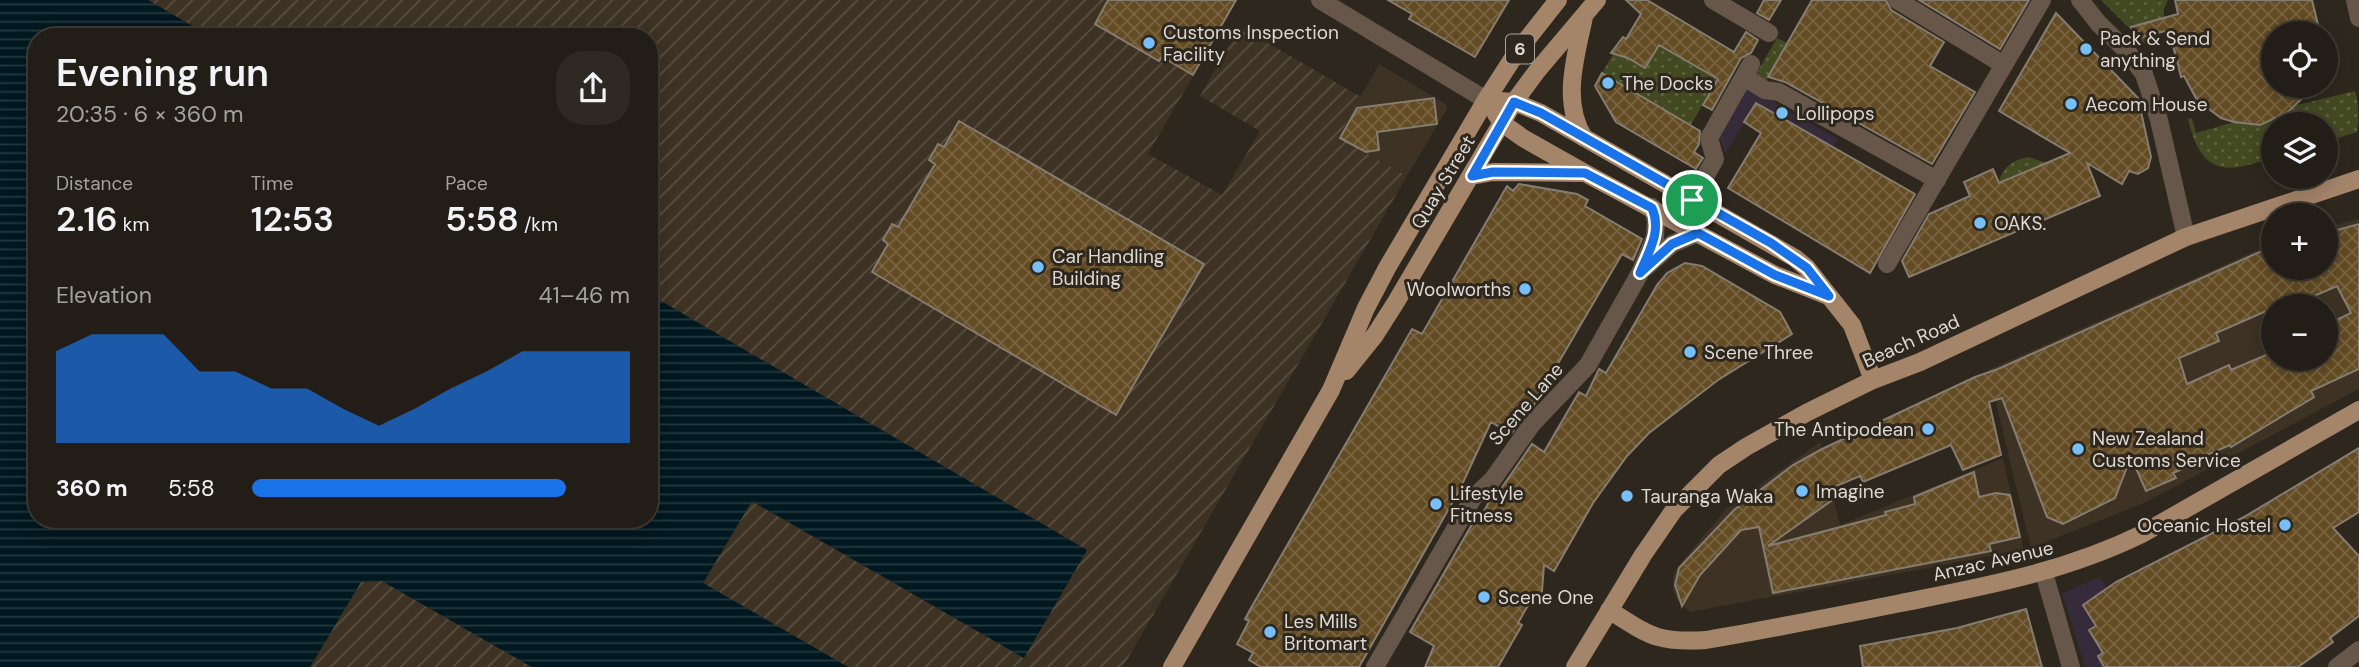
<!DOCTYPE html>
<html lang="en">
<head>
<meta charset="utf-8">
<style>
  body { margin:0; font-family:"DM Sans",sans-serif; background:#2e2a23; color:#f1f3f6; height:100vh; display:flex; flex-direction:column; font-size:26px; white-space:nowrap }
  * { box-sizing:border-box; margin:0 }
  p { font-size:23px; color:#a2a2a1 }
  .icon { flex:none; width:38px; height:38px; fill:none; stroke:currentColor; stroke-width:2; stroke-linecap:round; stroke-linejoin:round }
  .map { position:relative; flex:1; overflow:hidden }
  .details { position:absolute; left:28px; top:28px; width:630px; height:500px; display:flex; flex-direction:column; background:#221d16; border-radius:28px; box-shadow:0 4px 18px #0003,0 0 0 2px #3f3b35 }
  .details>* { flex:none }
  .fabs { position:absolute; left:2261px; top:21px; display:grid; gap:14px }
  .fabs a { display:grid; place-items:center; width:77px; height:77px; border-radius:50%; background:#221d16; box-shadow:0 4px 18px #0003,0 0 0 2px #3f3b35; font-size:35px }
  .pin { position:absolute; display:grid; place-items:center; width:60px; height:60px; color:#fff; margin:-30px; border:4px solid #fff; border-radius:50%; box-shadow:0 2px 7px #0007 }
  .round { display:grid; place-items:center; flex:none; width:74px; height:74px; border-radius:28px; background:#2e2a23 }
  .head { display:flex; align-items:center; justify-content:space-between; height:119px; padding:0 28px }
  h1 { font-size:38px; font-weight:600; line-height:52px }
  .metrics { display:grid; grid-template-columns:repeat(3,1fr); gap:10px; height:119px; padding:7px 28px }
  .metrics div { display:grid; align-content:center }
  .metrics b { font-size:35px; font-weight:600 }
  .metrics small { font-size:19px; font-weight:400 }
  .metrics p { font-size:19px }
  .chart { height:196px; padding:14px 28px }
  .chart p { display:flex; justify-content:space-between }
  .chart svg { width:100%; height:126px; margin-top:7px; fill:#1a73e8; opacity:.7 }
  ul { padding:0 28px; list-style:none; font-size:23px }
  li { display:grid; grid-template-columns:112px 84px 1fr; align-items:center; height:52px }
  li i { height:18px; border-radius:9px; background:#1a73e8 }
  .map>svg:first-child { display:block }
  .built { fill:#3d3223; fill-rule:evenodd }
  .industrial { fill:url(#industrial-furrows) }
  .education { fill:#352b3a }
  .park { fill:url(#park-dots) }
  .water { fill:url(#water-rules) }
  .building { fill:url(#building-cross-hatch); stroke:#857d71; stroke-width:2; fill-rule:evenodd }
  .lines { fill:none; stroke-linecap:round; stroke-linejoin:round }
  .minor { stroke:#67574a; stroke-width:18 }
  .major { stroke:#a5856a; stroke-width:18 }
  .route-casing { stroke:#fff; stroke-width:14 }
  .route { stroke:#1a73e8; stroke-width:9 }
  .poi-dot { fill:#78bff7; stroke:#2e271d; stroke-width:2.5 }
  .labels { text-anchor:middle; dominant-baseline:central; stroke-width:6; stroke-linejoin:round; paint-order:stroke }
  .shield { fill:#2e271d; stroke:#a8a49c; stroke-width:2 }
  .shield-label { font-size:18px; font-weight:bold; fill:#ddd9d2 }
  .poi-label { font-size:19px; fill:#ddd9d2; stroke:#2e271d; text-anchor:start }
  .street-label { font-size:19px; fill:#ddd9d2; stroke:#2e271d }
</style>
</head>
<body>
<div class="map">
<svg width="2359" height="667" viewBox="0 0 2359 667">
  <defs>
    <pattern id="industrial-furrows" width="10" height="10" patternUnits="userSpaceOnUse" patternTransform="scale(1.75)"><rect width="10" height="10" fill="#3d3223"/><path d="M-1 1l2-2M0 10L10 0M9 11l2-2" fill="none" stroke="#594f42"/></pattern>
    <pattern id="park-dots" width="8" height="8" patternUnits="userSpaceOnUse" patternTransform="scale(1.75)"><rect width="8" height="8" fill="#434921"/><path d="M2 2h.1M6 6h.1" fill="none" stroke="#5e6340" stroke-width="1.8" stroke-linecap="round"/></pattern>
    <pattern id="water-rules" width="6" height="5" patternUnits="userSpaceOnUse" patternTransform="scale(1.75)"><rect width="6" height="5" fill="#00181f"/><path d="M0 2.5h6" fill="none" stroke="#25393f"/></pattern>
    <pattern id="building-cross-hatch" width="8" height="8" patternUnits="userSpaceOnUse" patternTransform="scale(1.75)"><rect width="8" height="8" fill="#634b23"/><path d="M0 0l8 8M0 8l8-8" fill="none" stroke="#796442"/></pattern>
  </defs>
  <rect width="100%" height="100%" fill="#2e271d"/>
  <path class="built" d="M1379,64L1446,104L1447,109L1407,176L1337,137Z
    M2359,219V389L2146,502L2031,548L1988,370L2273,243V268H2326V227ZM2273,306H2326V359H2273Z
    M1820,442L1840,525L2003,458L2024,550L1690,612L1678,602L1673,590V576L1676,569L1726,509Z"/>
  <path class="industrial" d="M148,0H1237L1148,154L1222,195L1260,131L1200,96L1240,27L1361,97L1338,137L1407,176L1123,667H848L703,583L751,501L1024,658L1087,550L649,294V37H211Z
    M382,581L532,667H310L361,582Z"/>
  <path class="education" d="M1747,87L1838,139L1833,147L1756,103L1725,154L1719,136Z
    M2100,577L2155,667H2085L2062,593Z"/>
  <path class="park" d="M2101,0H2168L2164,9V18L2156,21L2158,33L2146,45Z
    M1777,38L1787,43L1765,83L1752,75L1756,68L1759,69Z
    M1659,45L1718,79L1690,126L1602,73L1614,53Z
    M2355,91C2359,102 2359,121 2357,132L2326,142V124H2273V157C2225,175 2201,175 2188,119L2192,118L2196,133L2234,122L2254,125L2269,121L2280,118L2297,105Z
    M2028,157L2047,163L1999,183C2002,167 2013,160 2028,157Z"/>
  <path class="water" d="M0,0H148L211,37H37V520H649V294L1087,550L1024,658L752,501L703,583L848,667H532L382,581L361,582L310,667H0Z"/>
  <path class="building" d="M1108,0H1236L1193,75L1162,57L1159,61L1095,24Z
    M1388,0H1509L1475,57L1409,19L1412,14Z
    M1626,0H1647L1734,52L1746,32L1758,40L1751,53L1741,58L1712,110L1703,105L1718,79L1659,45L1645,68L1628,58L1611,53L1623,37L1626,39L1641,14Z
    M1764,0H1781L1769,20L1757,13Z
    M1812,0H1886L1891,10L1944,42L1930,66L1975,92L1932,164L1785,82L1768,77Z
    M1919,0H2029L2000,49Z
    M2175,0H2312L2320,33H2273V86H2315L2288,112L2260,125L2234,122L2221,118L2197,100L2184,76L2181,77L2169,30L2135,39L2131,27L2178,14Z
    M2056,13L2138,98L2151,157L2148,168L2138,174L2129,171L2122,184L2087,163L2100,196L1909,277L1902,261L1929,214L1970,196L1964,182L1993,169L1999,183L2070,153L1999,111Z
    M1602,73L1700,131L1699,144L1694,152L1703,158L1696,169L1616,122L1595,86Z
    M1434,98L1437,124L1377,132L1379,150L1366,152L1340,138L1357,108Z
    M1756,103L1915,194L1870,273L1728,188L1761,133L1744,122Z
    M959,121L1204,264L1116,415L872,272L888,244L883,240L892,224L898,227L935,164L929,160L938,144L944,147Z
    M1519,184L1577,194L1588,200L1585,206L1642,239L1633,260L1622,254L1532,408L1511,434L1491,422L1460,489L1359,667H1261L1249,660L1253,653L1237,644L1249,621L1245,619L1251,608L1412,329L1422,334L1507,186L1513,191Z
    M2359,224V369L2311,391L2314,397L2231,447L2230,445L2195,460L2196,463L2173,473L2176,478L2146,491L2131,457L2115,498L2063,524L2047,517L2002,398L1989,402L2001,455L1963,470L1951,445L1863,482L1860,476L1829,489L1831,501L1768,546L1886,515L1885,512L1915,504L1914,497L1974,472L1979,497L1996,493L2010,495L2020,537L1989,544L1991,551L1773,593L1759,527L1741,530L1700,575L1682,606L1675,585L1679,568L1734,510L1793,465L1822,449L1975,377L1998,369L2273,246V268H2326V233ZM2337,286L2351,313L2326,325V359H2273V352L2231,370L2229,365L2187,384L2179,358L2219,341L2216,333L2273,308V306H2291Z
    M1685,263L1702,266L1780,312L1792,334L1718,380L1649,433L1627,456L1593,503L1554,571L1544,565L1542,591L1527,607L1518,623L1522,625L1498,667H1425L1434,646L1410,632L1478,514L1481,516L1493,495L1496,492L1498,493L1532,444L1544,452L1579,392L1586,396L1599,369L1606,373L1657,285L1667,273Z
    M2359,448V512L2333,528L2359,556V616L2330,638L2333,642L2298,667H2104L2098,656L2103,653L2089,630L2096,626L2083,605L2116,582L2244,517Z
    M2026,609L2042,667H1863L1860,646L1957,628Z"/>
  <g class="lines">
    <path class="minor" d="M1320,0L1486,100
      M1713,0L1769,33
      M1897,0L2004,65
      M2080,0L2099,24L2126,50L2144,74L2159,120L2186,237
      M2355,0L2359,18
      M1744,77L1765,90L1779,92L1937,180
      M1692,200L1715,159L1709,138L1751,64
      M1887,264L2042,0
      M1645,268L1672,244L1698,233
      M2044,573L2071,667
      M1375,667L1473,498L1493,479L1532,424L1588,365L1640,273L1655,237L1656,221L1652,207
      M2337,667L2359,650"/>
    <path class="major" d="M1584,17C1576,56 1561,101 1584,138
      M1486,100L1514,102L1541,113L1795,258L1807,268L1852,325L1873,380
      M1496,114L1502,123L1523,138L1585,173L1775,275L1826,295
      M1471,176L1493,172L1585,173
      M1346,371L1375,335L1396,302L1514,102L1537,71L1597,0
      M1609,610C1650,636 1657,643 1706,640C1771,629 1836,616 1901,603C1986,586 2064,572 2142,534L2359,410
      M1172,667L1331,390L1366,308L1387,268L1486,100L1517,52L1558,0
      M1575,667L1643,555L1674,510L1719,465L1746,447L1808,412L1873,380L1920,362L2186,237L2359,179"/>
  </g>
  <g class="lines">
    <g class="route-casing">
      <path id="route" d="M1514,102L1541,113L1771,243L1807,268L1829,296L1775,275L1698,233L1672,244L1640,273C1649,251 1662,231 1652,208L1585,173L1493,172L1472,176Z"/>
    </g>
    <use href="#route" class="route"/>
  </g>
  <g class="poi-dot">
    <circle cx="1149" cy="43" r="7"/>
    <circle cx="2086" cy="49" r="7"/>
    <circle cx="1608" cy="83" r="7"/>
    <circle cx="2071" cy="104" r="7"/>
    <circle cx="1782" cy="113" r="7"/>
    <circle cx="1980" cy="223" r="7"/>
    <circle cx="1038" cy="267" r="7"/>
    <circle cx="1525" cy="289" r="7"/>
    <circle cx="1690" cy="352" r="7"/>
    <circle cx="1928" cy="429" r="7"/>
    <circle cx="2078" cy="449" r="7"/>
    <circle cx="1802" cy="491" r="7"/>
    <circle cx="1627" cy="496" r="7"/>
    <circle cx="1436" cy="504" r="7"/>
    <circle cx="2285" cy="525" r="7"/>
    <circle cx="1484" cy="597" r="7"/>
    <circle cx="1270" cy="632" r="7"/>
  </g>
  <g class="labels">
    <rect class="shield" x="1506" y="34.5" width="28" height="29" rx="5"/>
    <g class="shield-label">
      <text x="1520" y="49">6</text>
    </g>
    <g class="poi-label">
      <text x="1163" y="32">Customs Inspection<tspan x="1163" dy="22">Facility</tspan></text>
      <text x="2100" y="38">Pack &amp; Send<tspan x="2100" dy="22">anything</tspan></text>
      <text x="1622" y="83">The Docks</text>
      <text x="2085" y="104">Aecom House</text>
      <text x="1796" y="113">Lollipops</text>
      <text x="1994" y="223">OAKS.</text>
      <text x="1052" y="256">Car Handling<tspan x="1052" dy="22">Building</tspan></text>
      <text x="1511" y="289" text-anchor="end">Woolworths</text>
      <text x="1704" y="352">Scene Three</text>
      <text x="1914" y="429" text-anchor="end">The Antipodean</text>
      <text x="2092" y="438">New Zealand<tspan x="2092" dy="22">Customs Service</tspan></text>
      <text x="1816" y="491">Imagine</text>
      <text x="1450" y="493">Lifestyle<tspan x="1450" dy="22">Fitness</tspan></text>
      <text x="1641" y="496">Tauranga Waka</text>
      <text x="2271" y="525" text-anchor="end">Oceanic Hostel</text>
      <text x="1498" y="597">Scene One</text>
      <text x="1284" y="621">Les Mills<tspan x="1284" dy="22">Britomart</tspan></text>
    </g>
    <g class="street-label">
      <text transform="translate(1443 182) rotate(-59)">Quay Street</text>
      <text transform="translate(1911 341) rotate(-24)">Beach Road</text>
      <text transform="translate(1526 404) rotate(-49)">Scene Lane</text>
      <text transform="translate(1993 561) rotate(-13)">Anzac Avenue</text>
    </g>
  </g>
</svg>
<div class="fabs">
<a><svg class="icon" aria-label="locate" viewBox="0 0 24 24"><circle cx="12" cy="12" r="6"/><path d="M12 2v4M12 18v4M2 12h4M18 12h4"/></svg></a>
<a><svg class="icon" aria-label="layers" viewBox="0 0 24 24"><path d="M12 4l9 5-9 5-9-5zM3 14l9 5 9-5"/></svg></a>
<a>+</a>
<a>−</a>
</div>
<div class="pin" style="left:1692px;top:200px;background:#1e9e55"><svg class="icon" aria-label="arrive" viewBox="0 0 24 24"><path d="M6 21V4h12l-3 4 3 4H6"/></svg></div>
<section class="details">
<div class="head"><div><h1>Evening run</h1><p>20:35 · 6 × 360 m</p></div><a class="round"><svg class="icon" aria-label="share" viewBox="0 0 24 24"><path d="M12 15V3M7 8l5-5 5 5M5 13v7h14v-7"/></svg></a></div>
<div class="metrics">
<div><p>Distance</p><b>2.16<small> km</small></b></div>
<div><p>Time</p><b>12:53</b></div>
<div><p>Pace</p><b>5:58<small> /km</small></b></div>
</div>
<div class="chart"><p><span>Elevation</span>41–46 m</p>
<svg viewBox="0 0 160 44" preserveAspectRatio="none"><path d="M0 44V12L10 6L20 6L30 6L40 19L50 19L60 25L70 25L80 32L90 38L100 32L110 25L120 19L130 12L140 12L150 12L160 12V44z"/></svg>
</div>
<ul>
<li><b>360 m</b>5:58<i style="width:83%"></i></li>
</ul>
</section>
</div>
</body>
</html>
